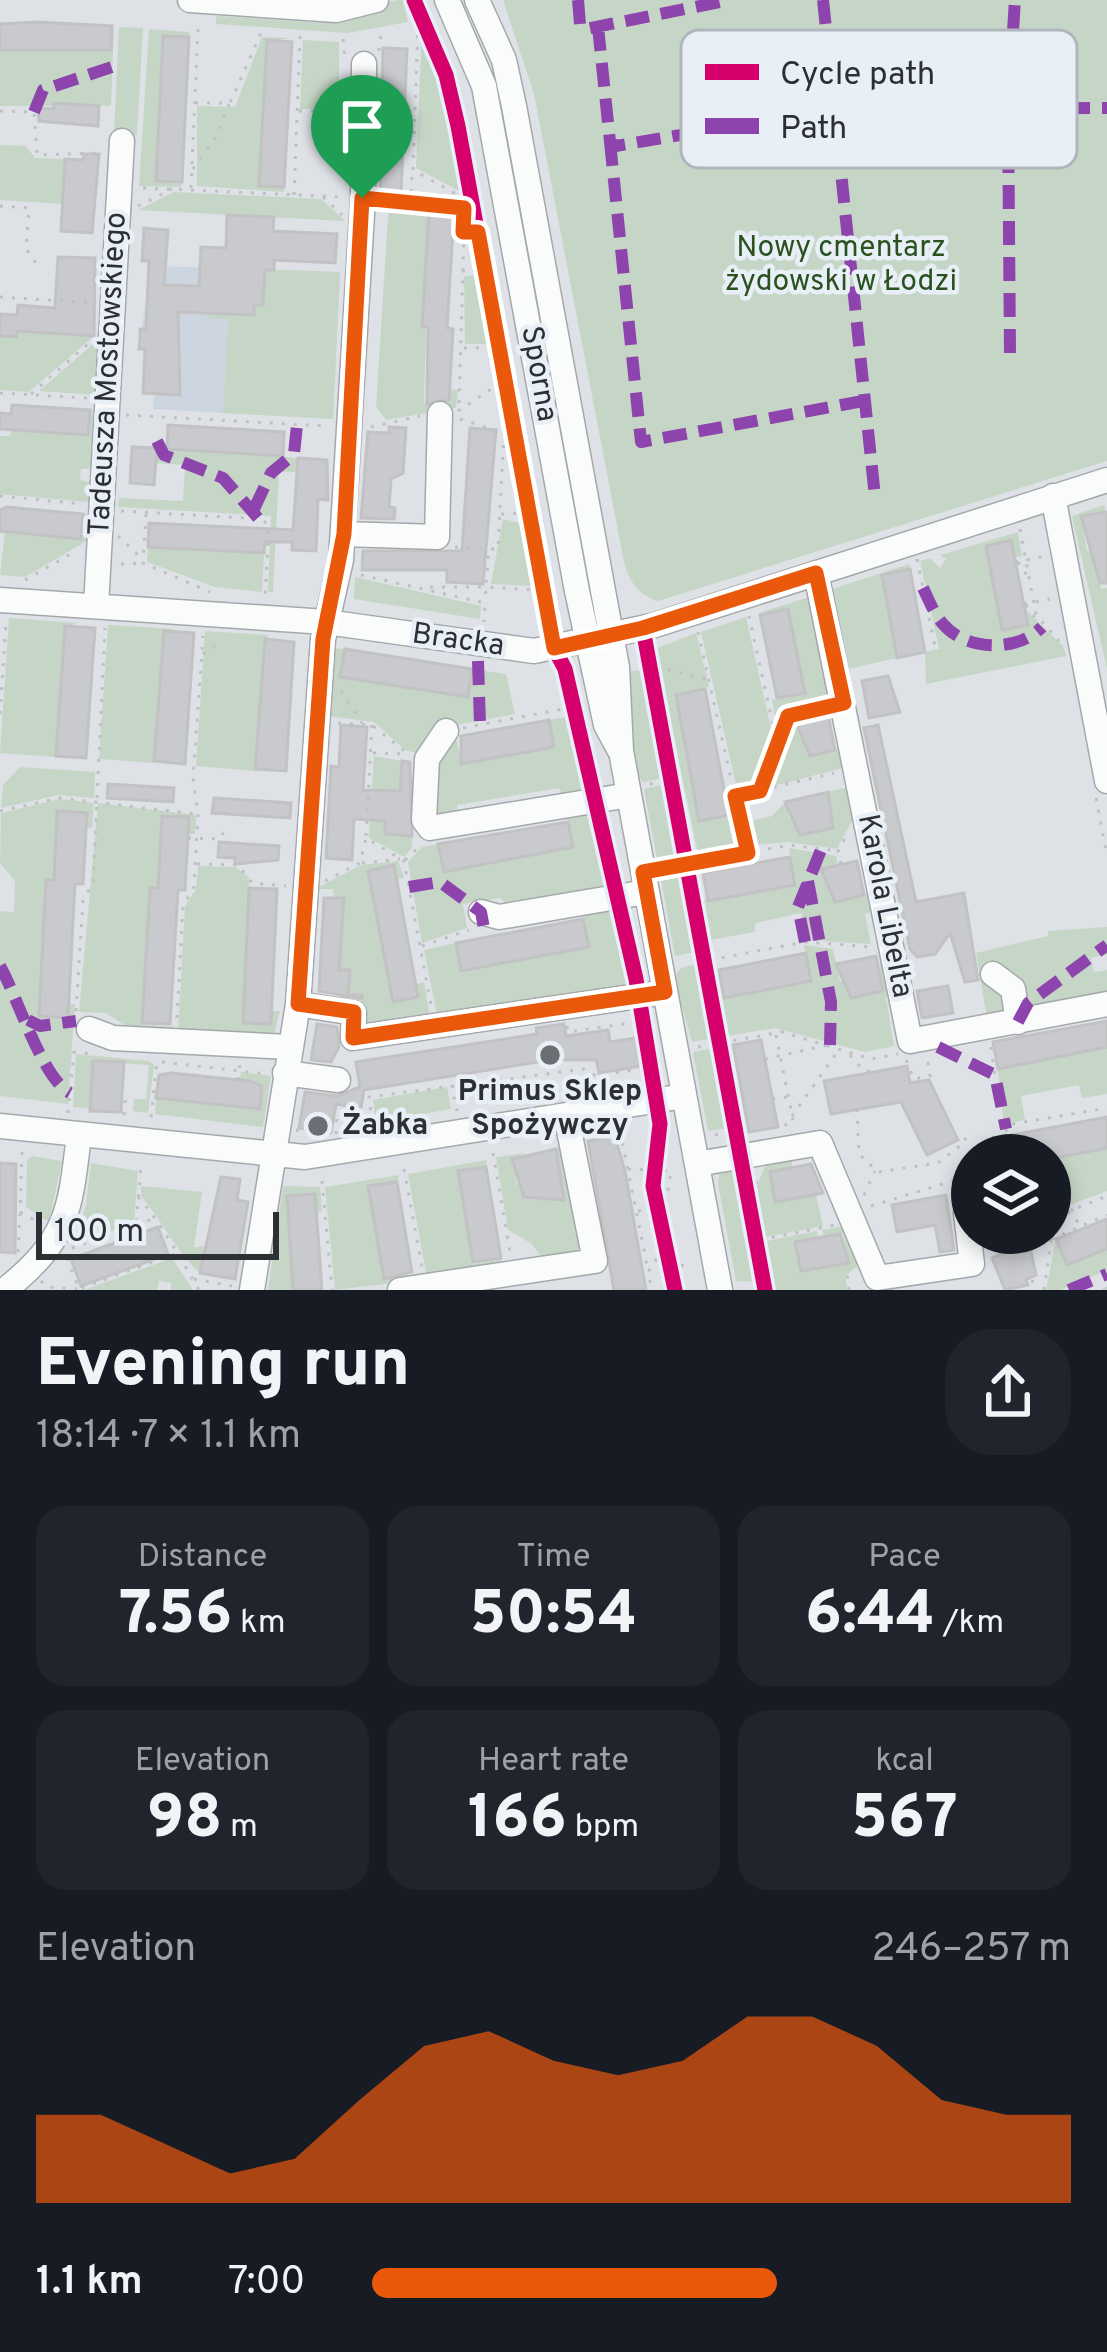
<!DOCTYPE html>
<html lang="en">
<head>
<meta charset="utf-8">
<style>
  body { margin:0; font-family:Overpass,sans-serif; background:#20242c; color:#f1f3f6; height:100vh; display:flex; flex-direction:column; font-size:45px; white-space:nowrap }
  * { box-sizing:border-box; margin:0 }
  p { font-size:39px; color:#9ea1a6 }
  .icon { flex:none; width:66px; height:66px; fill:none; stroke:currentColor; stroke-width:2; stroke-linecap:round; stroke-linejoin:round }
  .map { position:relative; height:1290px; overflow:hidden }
  .panel { display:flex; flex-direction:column; background:#171b24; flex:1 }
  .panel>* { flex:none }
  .buttons { position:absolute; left:951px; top:1134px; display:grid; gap:24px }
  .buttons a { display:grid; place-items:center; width:120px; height:120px; border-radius:50%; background:#171b24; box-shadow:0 6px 18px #0003; font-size:60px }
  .scale { position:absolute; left:36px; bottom:30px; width:243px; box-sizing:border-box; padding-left:12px; border:6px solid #2d3033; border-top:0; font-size:33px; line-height:42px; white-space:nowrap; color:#2d3033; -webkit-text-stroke:9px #e8eff7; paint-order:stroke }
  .pin { position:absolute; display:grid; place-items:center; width:102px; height:102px; color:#fff; margin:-123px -51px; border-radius:50% 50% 50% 0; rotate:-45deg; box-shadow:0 0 12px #0007 }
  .pin .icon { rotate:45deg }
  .round { display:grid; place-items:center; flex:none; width:126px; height:126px; border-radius:48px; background:#20242c }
  .headline { display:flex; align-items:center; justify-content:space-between; height:204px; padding:0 36px }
  h1 { font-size:66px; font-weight:800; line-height:90px }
  .figures { display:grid; grid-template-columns:repeat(3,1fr); gap:18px; height:204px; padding:12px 36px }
  .figures div { display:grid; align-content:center; border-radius:30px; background:#20242c; text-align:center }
  .figures b { font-size:60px; font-weight:800 }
  .figures small { font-size:33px; font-weight:400 }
  .figures p { font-size:33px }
  .chart { height:336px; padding:24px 36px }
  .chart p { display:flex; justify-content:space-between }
  .chart svg { width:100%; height:216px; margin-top:12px; fill:#ea580c; opacity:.7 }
  ul { padding:0 36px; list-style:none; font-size:39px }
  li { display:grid; grid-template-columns:192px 144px 1fr; align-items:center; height:90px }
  li i { height:30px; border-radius:15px; background:#ea580c }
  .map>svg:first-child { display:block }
  .built { fill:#cdd6e0 }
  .green { fill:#c6d6c6 }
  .building { fill:#c9cacd; stroke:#c2c2c4; stroke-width:3 }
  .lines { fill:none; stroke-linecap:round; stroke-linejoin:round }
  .minor-casing { stroke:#a5a8ab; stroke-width:27 }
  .path { stroke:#bec0c2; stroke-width:3; stroke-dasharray:3 9; stroke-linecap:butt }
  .minor { stroke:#fafbfb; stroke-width:24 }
  .tram { stroke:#cbcdce; stroke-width:3 }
  .quiet { stroke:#8e44ad; stroke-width:12; stroke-dasharray:24 12; stroke-linecap:butt }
  .cycleway-casing { stroke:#e8eff7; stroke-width:22 }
  .cycleway { stroke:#d6006c; stroke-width:15 }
  .route-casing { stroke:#fff; stroke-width:24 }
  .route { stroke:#ea580c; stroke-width:15 }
  .poi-dot { fill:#6b6e72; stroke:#e8eff7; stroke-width:4.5 }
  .labels { text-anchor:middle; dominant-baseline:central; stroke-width:9; stroke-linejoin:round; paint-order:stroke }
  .park-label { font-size:30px; fill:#29521f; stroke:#e8eff7 }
  .street-label { font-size:30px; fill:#2d3033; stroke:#e8eff7 }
  .poi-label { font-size:30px; font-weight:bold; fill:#2d3033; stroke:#e8eff7 }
  .key { fill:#e8eff7; stroke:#b0b6bc; stroke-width:3 }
  .key-label { font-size:33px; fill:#2d3033 }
</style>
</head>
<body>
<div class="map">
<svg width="1107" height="1290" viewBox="0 0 1107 1290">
  <rect width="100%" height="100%" fill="#dee2e6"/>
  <path class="built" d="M156,266L340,272L333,419L153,409L154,394L143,393L145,350L139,349L148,284Z"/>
  <path class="green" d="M397,0H403L408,22L348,33L216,24V16L323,23Z
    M503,0H1107V461L658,601C637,594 630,582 624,562L534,94Z
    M114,26L111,106H0V50L111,49Z
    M119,27L143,28L137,135L114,133Z
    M422,28L443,77L467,195L416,168Z
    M149,29L189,32V37H163L156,180L182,182L181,187L139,186Z
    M262,37L292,38L268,41L260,186L284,187V192L197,186V106L235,107Z
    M303,40L339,42V110L300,109Z
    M0,145L26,146L35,158L65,159L62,204L0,200Z
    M174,192L321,199L345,221L138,210Z
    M389,201L411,202L429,211L424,403L448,405L449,389L458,390L456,408L386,420L376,407Z
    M255,269L340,272L333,419L223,413L228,319L207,318V313L254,315Z
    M477,275L482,278L491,344H465L464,276Z
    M17,331L94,336L29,392L0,390V336L16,337Z
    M100,338L96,395L39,391Z
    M90,410L95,411L91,469H81L80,480L90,482L89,502L0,494V436H10L11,430L88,435Z
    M146,447L298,458L297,472H279L273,592H268L271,516L118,507L119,498L183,501L185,465L154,463Z
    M1104,505L1106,512L1081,517L1087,551H1094L1101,589L1107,588V669L1072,516Z
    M84,514H89L87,541L25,577L0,575L5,532L81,539Z
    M503,519L529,525L536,586L491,584Z
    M1018,532L1022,556L1014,558L1011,541L986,546L1002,629L1027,625L1025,609L1063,646L1066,656L926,684L925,652L939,649L920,561L930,558L940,568L946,559L940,555Z
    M148,547L264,553L262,592L215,587L147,562Z
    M909,564L910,569L882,575L897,658L848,669L832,589Z
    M355,577L481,606L480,619L354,599Z
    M815,595L838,701L785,713L778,734L772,700L805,692L788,610L759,613Z
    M746,617L774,742L758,789L738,793L701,632Z
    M9,618L78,623L65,627L56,757L0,753Z
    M108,625L176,629L164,632L154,763L99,759Z
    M205,631L269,635L265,640L255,771L196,766Z
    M696,633L709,687L675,695L698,821L738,815L744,846L699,858L655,649Z
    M332,648L345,649L341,677L467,697L472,669L506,674L515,714L445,727L427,756L405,750L374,722L328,716Z
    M649,670L669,777L643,782L636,773L626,671Z
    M571,716L594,794L563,799L559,788L457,805L458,817L435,821L436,760L456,737L462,764L554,747L549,720Z
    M796,723L810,756L842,748L850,766L774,786L770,766L787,725Z
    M374,756L402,761L400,791H387L385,834L412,836V848L404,857L369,838Z
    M20,767L95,772L94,798L59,795L1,808L3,785Z
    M670,783L683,861L658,865L644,789Z
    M852,786L857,811L837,849L789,842L749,845L744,822L772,816L785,802L790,819L829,812L828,792Z
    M60,799L94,803L92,828H86V813L57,811L54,880H46L39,1016L67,1018L68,1004H75L68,1104L0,1096V911L14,912L15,881L0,863L1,813Z
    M98,803L196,815L195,834H188L158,888H150L142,1025L174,1027L173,1034L133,1031L106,1013L79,1012Z
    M598,811L616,892L512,910L500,898L463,904L467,928L422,943L408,862L422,847L438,844L444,872L572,847L567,819Z
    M789,848L836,856L838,865L822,869L836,901L868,894V878L876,911L865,914L871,944L807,940L801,913L755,923V932L710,940L701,895L708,902L796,886Z
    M398,861L404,878L397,879L394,865L368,871L393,1001L418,997L416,984L424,982L430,1017L366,1028L361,995L339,1000V980H349L350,971L339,970L344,899L334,898L333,889H315L361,865Z
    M198,866L235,867L249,877L243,1022L270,1024L271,1011H280L273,1038L178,1034L185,906L196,889Z
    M685,869L700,951L675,956L660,874Z
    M618,904L628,988L438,1020L424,950L456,943L462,971L588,947L582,911Z
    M1107,927V954L1091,958L1094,972L1107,970V996L1022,1011L988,968L981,970L983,979L1005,993L1009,1014L987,1018L976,953L1048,936V931Z
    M804,945L833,949L840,981H847L851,997L883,990L878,949H884L894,995L886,997L894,1046L865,1052L775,1028L727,1036L715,970L725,997L810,981Z
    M701,963L714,1038L692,1042L674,978L681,968Z
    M1107,1047V1094L1082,1098L1079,1085L1021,1096L1025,1120L1004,1124L998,1069Z
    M716,1048L731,1128L708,1131L693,1052Z
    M76,1054L149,1061L154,1065L148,1113L133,1111L134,1099H146L149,1065L93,1061L91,1109L73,1107Z
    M241,1072L271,1076L263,1127L155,1114L156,1098L259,1109L262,1087L240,1080Z
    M447,1087L451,1109L376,1122L373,1100Z
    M566,1146L581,1244L574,1255L543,1260L532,1244L508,1230L496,1157L526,1153L512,1159L517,1184L564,1200L557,1149Z
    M1107,1148V1191L1070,1205L1050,1219V1159Z
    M32,1156L62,1161L49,1222L26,1207L27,1160Z
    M791,1157L793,1168L770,1172L775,1201L816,1195L823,1226L761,1238L753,1196L767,1161Z
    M487,1160L486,1167L458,1172L473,1264L501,1259L504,1265L427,1278L408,1174Z
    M91,1163L138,1171L134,1223L71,1246L86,1206Z
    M738,1165L760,1282L736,1281L718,1184L720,1171Z
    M399,1175L397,1182L369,1187L384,1278L412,1275L417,1280L335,1290L325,1187Z
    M141,1186L202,1192L194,1247L204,1246L200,1273C174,1249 163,1222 141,1196Z
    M283,1186L320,1187L322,1211L316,1212L315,1194L287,1197L293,1290H268Z
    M844,1226L859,1265L845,1276L847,1290H771L762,1242L817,1231L818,1238L796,1242L801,1271L848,1263L843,1234L824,1237L822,1230Z
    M1056,1239L1107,1249V1270L1061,1290H1046Z
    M172,1258L193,1290H171V1283L159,1281L157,1290H84Z"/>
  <path class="building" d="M37,22L112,26L111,50H0V24Z
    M163,36L189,37L182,182L156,181Z
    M267,40L292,42L284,187L259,186Z
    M383,48L407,49L401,193L380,192Z
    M54,103L99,106L98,126L39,121L38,108L54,109Z
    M84,154H99L92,233L61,231L65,159L83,160Z
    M429,210L454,212L447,328L453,329L449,400L427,404L428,327H422Z
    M227,215L274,217L273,231L337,234L335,263L274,260V270H265L263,305H254V315L178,312L180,395L143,393L145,349H139L140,338V329H146L149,261H142L144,228L168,230L164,285L199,286L201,247L226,248Z
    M58,257L95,258L94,336L17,331V337L0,336V314L17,315L18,305L55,308Z
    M12,405L90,410L88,435L0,429V413L11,414Z
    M168,425L284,432L283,456L167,449Z
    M389,427L406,428L403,473L391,479L389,507L395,508L394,519L361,518L368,432L389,433Z
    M470,428L496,430L483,584L447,582V570H362L363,551H462Z
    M132,447L157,448L154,485L130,483Z
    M298,458L327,460L328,500L318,499L316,551L292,550V542H265L264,553L148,547L149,523L293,530Z
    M6,507L83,514L81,539L0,531V510Z
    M1107,512V583H1100L1081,516Z
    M1011,540L1028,625L1002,630L986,546Z
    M910,569L925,652L897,658L882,575Z
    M788,609L805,693L777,698L760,615Z
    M65,626L95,628L86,758L56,756Z
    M164,631L194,633L185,764L154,761Z
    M265,639L294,642L286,771L255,769Z
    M345,649L472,669L468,697L340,677Z
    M888,676L900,712L869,718L862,681Z
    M705,689L729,815L699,821L676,695Z
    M828,715L835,750L810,756L796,723Z
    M549,720L554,747L461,764V736Z
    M341,725L367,727L363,790L400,791L402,761L410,762L412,836L385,834V821L354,819L352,860L326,858L331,766L339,767Z
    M878,725L916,902L964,893L978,980L965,982L950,933L935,954L917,957L910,949L864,728Z
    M108,784L174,788L173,802L107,798Z
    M828,792L833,828L800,835L785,802Z
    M214,798L291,803L290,818L212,813Z
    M57,811L87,813L83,884H75L68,1018L39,1016L46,880H54Z
    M162,816L189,817L185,890H178L170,1024L142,1023L150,888H158Z
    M568,822L573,847L444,872L438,844Z
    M219,842L279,846L278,860L235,864V858L218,857Z
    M790,857L795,885L708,901L703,873Z
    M857,861L864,895L835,902L821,869Z
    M394,865L418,997L393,1002L368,871Z
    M249,888L277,889L271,1024L243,1023Z
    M324,898H344L339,970H350L348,995H362V999L319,991Z
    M583,919L589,947L461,971L456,943Z
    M806,953L811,981L724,998L719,970Z
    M876,956L883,991L851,998L836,964Z
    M948,986L953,1013L922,1018L917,991Z
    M1107,1021V1047L998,1069L993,1042Z
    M317,1024L337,1027L339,1047L331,1062L311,1060Z
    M564,1024L566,1036L608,1030L610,1042L635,1038L640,1066L599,1073L596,1060H550L364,1090L361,1108L336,1104L331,1133L299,1128L305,1092L337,1096L360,1087L356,1062L537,1034L536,1028Z
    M761,1040L778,1127L749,1132L733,1045Z
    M93,1061L124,1062L121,1112L90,1111Z
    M907,1066L910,1083L929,1080L958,1140L927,1155L901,1102L831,1114L824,1081Z
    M171,1073L250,1081L262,1086L260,1109L156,1098L159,1075Z
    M1107,1117V1148L1050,1159L1016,1155L1012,1135Z
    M615,1137L625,1171L646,1290H614L588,1141Z
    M556,1149L564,1200L524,1197L512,1159Z
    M0,1163L16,1164L15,1253L0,1252Z
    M811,1164L823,1193L775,1202L770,1172Z
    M486,1167L501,1258L473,1262L458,1171Z
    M221,1177L240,1179L237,1200L248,1202L235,1279L200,1273Z
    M397,1182L412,1272L384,1279L368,1186Z
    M315,1194L322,1290H293L287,1196Z
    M946,1195L954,1250L940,1252L935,1225L897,1232L892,1205Z
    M1107,1219V1249L1067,1265L1056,1239Z
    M158,1227L168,1254L81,1286L71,1259Z
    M840,1234L849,1263L801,1271L795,1242Z
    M1029,1242L1036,1275L1026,1280L1028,1285L1005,1290L992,1258Z"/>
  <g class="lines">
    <g class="minor-casing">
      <path id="minor" d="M190,0L336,10L376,0
        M447,0L484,86L577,591L606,725L619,749
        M477,0L504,60L514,106L617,667L621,751L720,1290
        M1053,496L1107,781
        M343,534L437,537L440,414
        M816,573L910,1041L1107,1004
        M0,600L326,622L534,651L652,626L1107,480
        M96,606L122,141
        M446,731L427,759L424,820L430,828L629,795
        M481,912L499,917L646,892
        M993,974L1013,989L1018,1022
        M298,1004L354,1013L353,1038L665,992
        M89,1029L113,1038L290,1047
        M285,1073L338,1080
        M0,1126L305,1157L684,1096
        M697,1164L820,1143L877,1278L972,1264L966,1213
        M5,1290C68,1239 70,1212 79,1135
        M252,1290L298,1004L323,639L341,560L363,198L364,64
        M400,1290L595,1261L566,1115"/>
    </g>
    <path class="path" d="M418,23L413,170L465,199L459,403
      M343,39L345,60
      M379,51L381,33
      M195,103H230L261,33
      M0,111L34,112L37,155L101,153
      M299,111H343
      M193,169L215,138L229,104
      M143,188L343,197
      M191,188L198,29
      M294,195L300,36
      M323,197L342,215
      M382,198L411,199L412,172
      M467,199L478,198
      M413,200L462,208
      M0,206L29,208L26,249L38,266
      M138,206L172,189
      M465,232L484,230
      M462,271L491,270
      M0,297L94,303
      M464,348L505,347
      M0,393L87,398
      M31,394L88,344
      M458,411L511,376
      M126,415L326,426
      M460,419L504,433L521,428
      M371,427L420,416
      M504,433L498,549H489L486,587L535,590L537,598
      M0,496L82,504
      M121,511L262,519L269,526L265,596
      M146,514L143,563L210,592
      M501,514L536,513
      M1020,529L1036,615L1059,641
      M118,536L142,559
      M455,547L487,549
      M917,559L935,646
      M1015,562L1042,557
      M1018,562L1028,577
      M121,564L141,563
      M361,575L485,603L484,622
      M25,580L76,551
      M430,587H486L485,603
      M537,589L549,582
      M1024,604L1050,599
      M1026,605L1038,622
      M698,632L735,796L760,791L777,743L749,616
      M203,654L219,643
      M656,667L707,679
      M341,691L362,723
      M0,714L6,622
      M338,723L372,725L408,754
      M372,725L366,838L404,861L431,1005
      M463,728L579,706
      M778,742L788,715L821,708
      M373,753L405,754
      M769,769L773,788
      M650,784L677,779
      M762,790L834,773
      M736,798L748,853
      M1096,798L1107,856
      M0,811L60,798L196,814
      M188,838L219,839L227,828
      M405,860L420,846
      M362,863L400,859
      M197,864L238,865L252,883L286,886
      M841,864L838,851L848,833
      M662,869L789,845L838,851
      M325,881L360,863L366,838
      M422,946L469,930
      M710,960L805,942L872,947
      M76,1011L83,901L93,883L105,628
      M177,1018L183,906L194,887L198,814L193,778L203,636
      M567,1026L568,1032L638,1022
      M776,1035L794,1125
      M698,1047L782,1032L871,1059L898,1054
      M991,1047L995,1075
      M850,1055L864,1071L874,1072
      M765,1059L828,1045
      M906,1060L914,1079L930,1076L927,1056
      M162,1062L266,1074
      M238,1080L240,1064
      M525,1084L506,1093H527L528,1100
      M452,1085L457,1111
      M772,1099L787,1097
      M857,1109L859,1154L878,1172L938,1163L966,1141L961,1130
      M68,1113L74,1052L93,1054
      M124,1115L126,1092
      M151,1117L157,1060
      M372,1122L369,1097L584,1069L596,1076L645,1068
      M785,1126L838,1051
      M296,1130L316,1133
      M620,1131L648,1270
      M336,1134L337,1112
      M715,1135L739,1131
      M22,1152L20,1212L40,1223
      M493,1153L510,1252
      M1001,1155L1007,1125L1107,1108
      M404,1169L422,1267
      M628,1169L671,1171L657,1258L648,1272L652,1290
      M322,1181L332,1290
      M751,1195L760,1174
      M864,1195L875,1171
      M138,1197C163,1225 180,1258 199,1290
      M1050,1197L1072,1210L1078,1223
      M871,1206L972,1175
      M638,1211L662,1206
      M136,1225L155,1218
      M1051,1239L1107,1215
      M760,1240L835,1225
      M72,1248L136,1225L141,1165
      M18,1252L20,1214
      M67,1258L79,1289L175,1254
      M658,1258L690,1268
      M194,1279L232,1286
      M1032,1280L1035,1290
      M41,1281L47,1287L77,1289
      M849,1290L847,1277L854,1275
      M1044,1290L1053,1226L1072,1210L1107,1196"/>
    <use href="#minor" class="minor"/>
    <path class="tram" d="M1103,1290L1107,1288"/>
    <path class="quiet" d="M578,0L580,24L586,29L730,0
      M823,0L875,497
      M598,27L610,142L616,146L833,109L1107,108
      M34,112L43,90L115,66
      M610,142L641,442L863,401
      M1010,353L1008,108L1015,0
      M157,441L164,455L223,478L258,518
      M254,509L271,473L294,454L297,425
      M923,588C929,600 934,614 943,624C967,652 1018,652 1042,627
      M478,661L480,725
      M808,881L831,1002L830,1045
      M409,887L440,882L481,912L484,928
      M805,942L798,907L821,850
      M0,966C18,998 42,1078 70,1093
      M28,1020L40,1026L76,1021
      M1018,1022L1028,1003L1107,945
      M938,1047L995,1075L1006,1129
      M1069,1290L1107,1274"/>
    <g class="cycleway-casing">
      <path id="cycleway" d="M414,0L446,75L458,126L554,648L565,669L636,979L660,1124L653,1186L675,1290
        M643,629L765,1290"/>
    </g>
    <use href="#cycleway" class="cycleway"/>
  </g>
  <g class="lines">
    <g class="route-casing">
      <path id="route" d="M362,198L464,208L463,232H478L554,648L643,628L816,573L844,703L788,716L760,791L735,796L748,853L643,872L665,992L353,1038L354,1012L298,1004L323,639L344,534Z"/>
    </g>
    <use href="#route" class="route"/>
  </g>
  <g class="poi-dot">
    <circle cx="550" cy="1055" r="12"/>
    <circle cx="318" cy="1126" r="12"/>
  </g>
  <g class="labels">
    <g class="park-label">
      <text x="841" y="248">Nowy cmentarz<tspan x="841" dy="34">żydowski w Łodzi</tspan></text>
    </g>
    <g class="street-label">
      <text transform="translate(109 374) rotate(-87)">Tadeusza Mostowskiego</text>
      <text transform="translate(538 374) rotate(80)">Sporna</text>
      <text transform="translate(458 641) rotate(8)">Bracka</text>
      <text transform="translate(884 906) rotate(79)">Karola Libelta</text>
    </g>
    <g class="poi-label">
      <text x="550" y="1092">Primus Sklep<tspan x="550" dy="34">Spożywczy</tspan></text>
      <text x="342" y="1126" text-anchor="start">Żabka</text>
    </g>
  </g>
  <rect x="681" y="30" width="396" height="138" rx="18" class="key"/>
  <rect x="705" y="64" width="54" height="16" fill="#d6006c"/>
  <rect x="705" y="118" width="54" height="16" fill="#8e44ad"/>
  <g class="key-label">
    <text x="780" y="84">Cycle path</text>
    <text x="780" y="138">Path</text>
  </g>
</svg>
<div class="buttons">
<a><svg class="icon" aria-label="layers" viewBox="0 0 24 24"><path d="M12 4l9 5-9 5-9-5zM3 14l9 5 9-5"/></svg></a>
</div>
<div class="scale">100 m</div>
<div class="pin" style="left:362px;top:198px;background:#1e9e55"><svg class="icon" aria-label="arrive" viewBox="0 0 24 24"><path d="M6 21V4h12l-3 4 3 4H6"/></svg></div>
</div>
<section class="panel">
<div class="headline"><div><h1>Evening run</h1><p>18:14 · 7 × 1.1 km</p></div><a class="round"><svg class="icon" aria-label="share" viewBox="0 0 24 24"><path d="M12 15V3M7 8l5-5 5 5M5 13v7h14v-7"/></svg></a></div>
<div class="figures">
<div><p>Distance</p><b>7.56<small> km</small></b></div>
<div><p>Time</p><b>50:54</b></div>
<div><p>Pace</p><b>6:44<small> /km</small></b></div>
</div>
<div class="figures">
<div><p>Elevation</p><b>98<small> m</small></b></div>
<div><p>Heart rate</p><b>166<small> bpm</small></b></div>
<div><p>kcal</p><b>567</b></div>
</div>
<div class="chart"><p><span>Elevation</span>246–257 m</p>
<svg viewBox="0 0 160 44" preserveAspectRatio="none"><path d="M0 44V26L10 26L20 32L30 38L40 35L50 23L60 12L70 9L80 15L90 18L100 15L110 6L120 6L130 12L140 23L150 26L160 26V44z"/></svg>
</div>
<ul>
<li><b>1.1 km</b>7:00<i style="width:58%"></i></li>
</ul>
</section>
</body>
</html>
